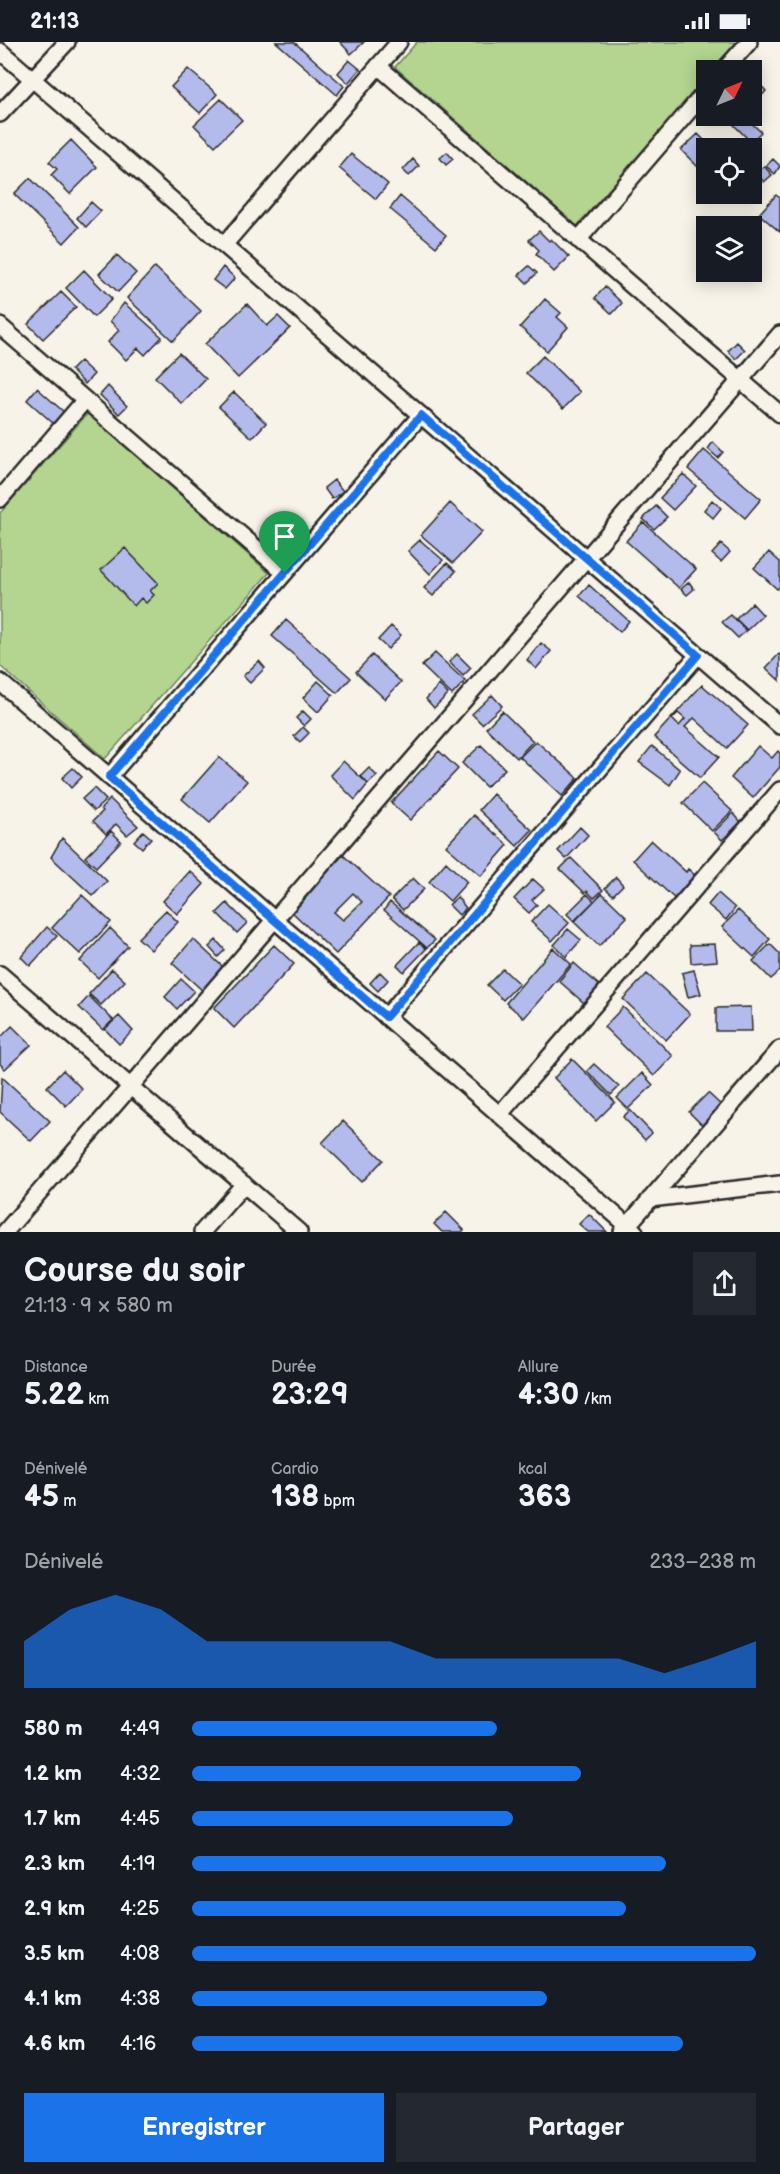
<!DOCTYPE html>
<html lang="fr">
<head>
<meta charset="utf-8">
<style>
  body { margin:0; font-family:"Balsamiq Sans",sans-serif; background:#242831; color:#f1f3f6; height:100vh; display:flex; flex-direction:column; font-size:22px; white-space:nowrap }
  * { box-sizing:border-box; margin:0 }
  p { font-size:20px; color:#9ea1a6 }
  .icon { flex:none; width:33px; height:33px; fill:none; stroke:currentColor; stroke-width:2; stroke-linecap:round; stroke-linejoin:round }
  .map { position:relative; height:1190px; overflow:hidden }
  .panel { display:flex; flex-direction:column; background:#171b24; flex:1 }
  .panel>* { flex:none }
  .needle { width:39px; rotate:47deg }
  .fabs { position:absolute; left:696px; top:18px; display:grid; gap:12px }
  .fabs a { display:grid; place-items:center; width:66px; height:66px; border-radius:0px; background:#171b24; box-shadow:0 3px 15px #0003; font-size:30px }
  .pin { position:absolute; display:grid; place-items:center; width:51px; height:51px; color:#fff; margin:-62px -26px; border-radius:50% 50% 50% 0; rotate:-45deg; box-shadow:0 0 6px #0007 }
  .pin .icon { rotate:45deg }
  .round { display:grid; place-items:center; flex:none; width:63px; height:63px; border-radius:0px; background:#242831 }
  .headline { display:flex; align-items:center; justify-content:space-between; height:102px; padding:0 24px }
  h1 { font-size:33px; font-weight:600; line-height:45px }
  .stats { display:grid; grid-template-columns:repeat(3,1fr); gap:9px; height:102px; padding:6px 24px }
  .stats div { display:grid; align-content:center }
  .stats b { font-size:30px; font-weight:600 }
  .stats small { font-size:16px; font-weight:400 }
  .stats p { font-size:16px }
  .chart { height:168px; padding:12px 24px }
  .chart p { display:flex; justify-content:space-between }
  .chart svg { width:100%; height:108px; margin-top:6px; fill:#1a73e8; opacity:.7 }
  .primary-button { display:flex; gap:12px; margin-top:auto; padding:12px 24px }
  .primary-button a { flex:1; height:69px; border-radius:0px; background:#1a73e8; color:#fff; font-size:24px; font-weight:600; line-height:69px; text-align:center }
  .primary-button a+a { background:#242831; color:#f1f3f6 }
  ul { padding:0 24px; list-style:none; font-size:20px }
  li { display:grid; grid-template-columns:96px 72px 1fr; align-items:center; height:45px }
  li i { height:15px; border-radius:8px; background:#1a73e8 }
  .status { display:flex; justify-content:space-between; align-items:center; height:42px; padding:0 30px; background:#171b24; direction:ltr }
  .status svg { height:16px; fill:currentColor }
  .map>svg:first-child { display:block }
  .green { fill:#b3d58f; stroke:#6f805d; stroke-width:1.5 }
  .building { fill:#b3bbec; stroke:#2b2b2b; stroke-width:1.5; fill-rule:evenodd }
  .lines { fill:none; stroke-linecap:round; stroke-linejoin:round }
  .street-casing { stroke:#2b2b2b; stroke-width:20 }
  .street { stroke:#f7f3e8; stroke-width:15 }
  .route-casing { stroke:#fff; stroke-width:12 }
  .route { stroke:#1a73e8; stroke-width:8 }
</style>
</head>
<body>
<div class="status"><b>21:13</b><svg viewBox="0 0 49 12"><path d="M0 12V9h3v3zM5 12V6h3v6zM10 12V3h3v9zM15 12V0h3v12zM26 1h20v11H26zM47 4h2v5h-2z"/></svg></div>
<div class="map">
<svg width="780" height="1190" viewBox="0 0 780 1190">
  <rect width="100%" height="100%" fill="#f7f3e8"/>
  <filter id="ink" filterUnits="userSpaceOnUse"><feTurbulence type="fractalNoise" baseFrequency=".0167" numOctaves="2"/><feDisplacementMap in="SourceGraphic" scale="12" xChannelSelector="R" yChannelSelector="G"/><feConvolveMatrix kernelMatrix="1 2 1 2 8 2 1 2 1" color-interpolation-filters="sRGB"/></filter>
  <g filter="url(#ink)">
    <path class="green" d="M417,0H738L713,28H706V36L577,184L395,25Z
      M88,371L269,531L105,717L0,624V471Z"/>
    <path class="building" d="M276,0H294L344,44L337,53Z
      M340,0H364L351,12Z
      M349,18L360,27L348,41L338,31Z
      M188,27L217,52L200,71L171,45Z
      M752,34L766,49L753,63L752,62Z
      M221,57L242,78L215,104L194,83Z
      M744,74L761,90L751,100L734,83Z
      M698,92L712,106H706V121L700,127L681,108Z
      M71,98L97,125L70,152L51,133L57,127L49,120Z
      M447,110L453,117L446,123L440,116Z
      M351,112L388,142L376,157L339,126Z
      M413,117L419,124L409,134L403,128Z
      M773,117L780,124L775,132L766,124Z
      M764,124L772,133L764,140L756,131Z
      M30,136L79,185L64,201L14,152Z
      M776,153L780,156V190L759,172Z
      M400,154L446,193L436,205L390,167Z
      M91,160L101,169L86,185L77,176Z
      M539,189L549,199L551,197L569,215L554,230L536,212L539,208L529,198Z
      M117,213L136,231L118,250L99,232Z
      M529,224L537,231L527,241L519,233Z
      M155,225L201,269L173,299L127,256Z
      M223,225L235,236L225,247L213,238Z
      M84,228L112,257L94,275L66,246Z
      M605,245L622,261L612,272L595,256Z
      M61,250L76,265L43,297L28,282Z
      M545,257L561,271L557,275L568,285L547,309L520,285Z
      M124,261L162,295L145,313L138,306L126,318L108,300L119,288L110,279Z
      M247,262L267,284L278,274L290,286L238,336L205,302Z
      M737,300L745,308L736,317L728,309Z
      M179,311L206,337L182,362L155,335Z
      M543,314L580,350L563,367L526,331Z
      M80,319L94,332L85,342L71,328Z
      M108,344L127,364L119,372L100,353Z
      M37,346L64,370L54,382L27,358Z
      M234,350L266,381L252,396L219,365Z
      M713,400L723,410L718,416L708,407Z
      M704,408L761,457L745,476L688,427Z
      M683,432L696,444L673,468L660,456Z
      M334,438L343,449L332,457L324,446Z
      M712,458L721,466L713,476L704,468Z
      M450,461L482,490L453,521L421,493Z
      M656,464L667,475L654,487L643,477Z
      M643,480L696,527L679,546L626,499Z
      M420,498L443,518L430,532L408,509Z
      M721,502L730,510L721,520L712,512Z
      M125,506L158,541L150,549L154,553L146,561L141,556L134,564L101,528Z
      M769,510L780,520V544L777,547L754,526Z
      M447,521L456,529L433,554L424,546Z
      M689,540L694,547L687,553L681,547Z
      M589,543L629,579L620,590L579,554Z
      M752,561L763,573L747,588L736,577Z
      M731,573L746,589L738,596L722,580Z
      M286,578L351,636L337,651L272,594Z
      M391,584L401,593L388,607L378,598Z
      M541,601L551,609L536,627L527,618Z
      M435,611L465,639L452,653L422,624Z
      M457,612L471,626L463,634L449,620Z
      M779,612L780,613V639L766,626Z
      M372,613L401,640L385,657L356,630Z
      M259,619L265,626L250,641L243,634Z
      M318,639L333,653L318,670L303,656Z
      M439,643L448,652L434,666L426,657Z
      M702,643L748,683L727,706L694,676L685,685L719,715L700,736L654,695ZM678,671L685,677L679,684L672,677Z
      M492,653L502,664L482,682L472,672Z
      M303,669L311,677L304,684L296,676Z
      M502,669L533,699L517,716L486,686Z
      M303,685L309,691L300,700L294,694Z
      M536,699L578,736L562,754L520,715Z
      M481,703L505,727L486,745L462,721Z
      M652,704L680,728L670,743L639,720Z
      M758,704L772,716L778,709L780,711V725L753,756L731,736Z
      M439,709L458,727L410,778L391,761Z
      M219,715L247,739L210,781L182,757Z
      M343,719L368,742L355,758L330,733Z
      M73,726L82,735L71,746L62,736Z
      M369,726L377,734L368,742L361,734Z
      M702,741L732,769L712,789L683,761Z
      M94,746L106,758L94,769L82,757Z
      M493,752L532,788L517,804L479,768Z
      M110,757L138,784L127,793L116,782L106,792L93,779L103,769L101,767Z
      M733,771L741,780L722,798L714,790Z
      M474,773L508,803L481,834L446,804Z
      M580,785L588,793L566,817L558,809Z
      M111,789L121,799L96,825L85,815Z
      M143,789L151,796L142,806L134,799Z
      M62,796L107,839L93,854L51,815Z
      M651,798L686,830L688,827L697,835L676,858L633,818Z
      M343,813L389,855L336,912L291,869ZM353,851L362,860L343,878L334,870Z
      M571,816L603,848L594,856L587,849L585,851L560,827Z
      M446,820L467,840L450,859L429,840Z
      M190,829L204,842L177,872L163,859Z
      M616,835L623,843L613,853L605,846Z
      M413,836L424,847L403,868L392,857Z
      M533,837L544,847L532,858L537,863L529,871L514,857Z
      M602,851L627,875L599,904L574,880Z
      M718,851L735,866L726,878L708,863Z
      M587,852L594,859L574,879L567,872Z
      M82,853L111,880L80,912L52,886Z
      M457,855L466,866L459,873L449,863Z
      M390,860L435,898L427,906L384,868Z
      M227,861L247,881L237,891L217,871Z
      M548,862L569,881L552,899L531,880Z
      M166,868L178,880L151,908L138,896Z
      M738,868L770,897L754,915L722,885Z
      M47,885L57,894L30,924L21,915Z
      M110,886L128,904L98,936L80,919Z
      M568,887L581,898L566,915L554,903Z
      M193,897L224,926L203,949L172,921Z
      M216,898L225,908L218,915L209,905Z
      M419,900L426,907L404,930L397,923Z
      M715,902L717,919L691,921L690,903Z
      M770,902L780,912V929L771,937L753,919Z
      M274,903L294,922L234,986L214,966Z
      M553,906L571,922L524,976L506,961Z
      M574,921L600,944L584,961L559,939Z
      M112,927L125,939L101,963L89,952Z
      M503,927L519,942L503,958L487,943Z
      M694,928L701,952L688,955L682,931Z
      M380,930L388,938L378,949L370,941Z
      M647,932L690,972L666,998L623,957Z
      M181,937L194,949L177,967L165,955Z
      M89,954L113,978L103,988L79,965Z
      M623,965L673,1014L654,1034L604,985Z
      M751,965L752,989H716V966Z
      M119,974L133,989L119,1002L105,987Z
      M12,984L31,1003L5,1027L0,1022V996Z
      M572,1017L615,1060L596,1079L554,1036Z
      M594,1022L619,1045L611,1053L587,1029Z
      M63,1028L82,1047L66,1064L47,1045Z
      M642,1031L653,1043L628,1067L617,1056Z
      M2,1035L50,1079L31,1099L0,1070Z
      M708,1051L724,1066L705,1086L689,1070Z
      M630,1068L652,1091L645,1098L623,1075Z
      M343,1079L383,1118L362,1140L322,1101Z
      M446,1170L464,1188L462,1190H442L434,1182Z
      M589,1172L607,1190H588L579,1182Z"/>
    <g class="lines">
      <g class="street-casing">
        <path id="street" d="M0,9L780,684
          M378,24L780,372
          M724,28L749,0
          M0,72L67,0
          M578,198L706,49
          M224,203L399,0
          M0,284L285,531
          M0,457L85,358
          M0,640L635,1190
          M109,735L421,373
          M0,932L299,1190
          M386,975L698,613
          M499,1073L780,748
          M650,1157L780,1142
          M5,1190L780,292
          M202,1190L244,1142
          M622,1190L780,1007"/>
      </g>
      <use href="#street" class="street"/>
    </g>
  </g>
  <g class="lines" filter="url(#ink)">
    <g class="route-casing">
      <path id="route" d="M421,373L698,613L386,975L109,735Z"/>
    </g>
    <use href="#route" class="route"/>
  </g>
</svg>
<div class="fabs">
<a><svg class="needle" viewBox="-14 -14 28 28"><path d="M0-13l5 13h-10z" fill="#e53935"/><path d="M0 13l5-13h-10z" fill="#9ea1a6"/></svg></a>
<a><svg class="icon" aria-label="locate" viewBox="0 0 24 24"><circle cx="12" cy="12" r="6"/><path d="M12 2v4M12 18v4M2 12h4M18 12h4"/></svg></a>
<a><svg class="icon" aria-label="layers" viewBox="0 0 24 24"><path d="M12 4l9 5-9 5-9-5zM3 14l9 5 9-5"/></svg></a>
</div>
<div class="pin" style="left:285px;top:531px;background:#1e9e55"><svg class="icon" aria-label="arrive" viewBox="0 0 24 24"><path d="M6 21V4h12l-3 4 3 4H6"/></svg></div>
</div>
<section class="panel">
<div class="headline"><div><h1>Course du soir</h1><p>21:13 · 9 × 580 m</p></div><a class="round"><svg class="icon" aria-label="share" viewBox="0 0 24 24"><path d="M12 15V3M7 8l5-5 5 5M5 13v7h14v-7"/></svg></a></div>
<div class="stats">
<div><p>Distance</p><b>5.22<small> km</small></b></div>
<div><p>Durée</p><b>23:29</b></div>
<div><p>Allure</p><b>4:30<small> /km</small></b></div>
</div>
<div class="stats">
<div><p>Dénivelé</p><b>45<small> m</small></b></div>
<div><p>Cardio</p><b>138<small> bpm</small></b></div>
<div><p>kcal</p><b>363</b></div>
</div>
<div class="chart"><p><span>Dénivelé</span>233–238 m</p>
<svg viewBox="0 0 160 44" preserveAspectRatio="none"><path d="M0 44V25L10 12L20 6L30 12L40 25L50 25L60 25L70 25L80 25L90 32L100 32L110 32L120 32L130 32L140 38L150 32L160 25V44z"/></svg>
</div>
<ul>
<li><b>580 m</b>4:49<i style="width:54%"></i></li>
<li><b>1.2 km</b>4:32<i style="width:69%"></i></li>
<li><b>1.7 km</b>4:45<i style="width:57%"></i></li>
<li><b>2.3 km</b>4:19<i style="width:84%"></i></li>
<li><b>2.9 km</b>4:25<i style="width:77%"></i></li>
<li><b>3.5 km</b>4:08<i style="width:100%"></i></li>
<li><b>4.1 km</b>4:38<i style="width:63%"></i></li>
<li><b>4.6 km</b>4:16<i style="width:87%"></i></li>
</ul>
<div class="primary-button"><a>Enregistrer</a><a>Partager</a></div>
</section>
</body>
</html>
